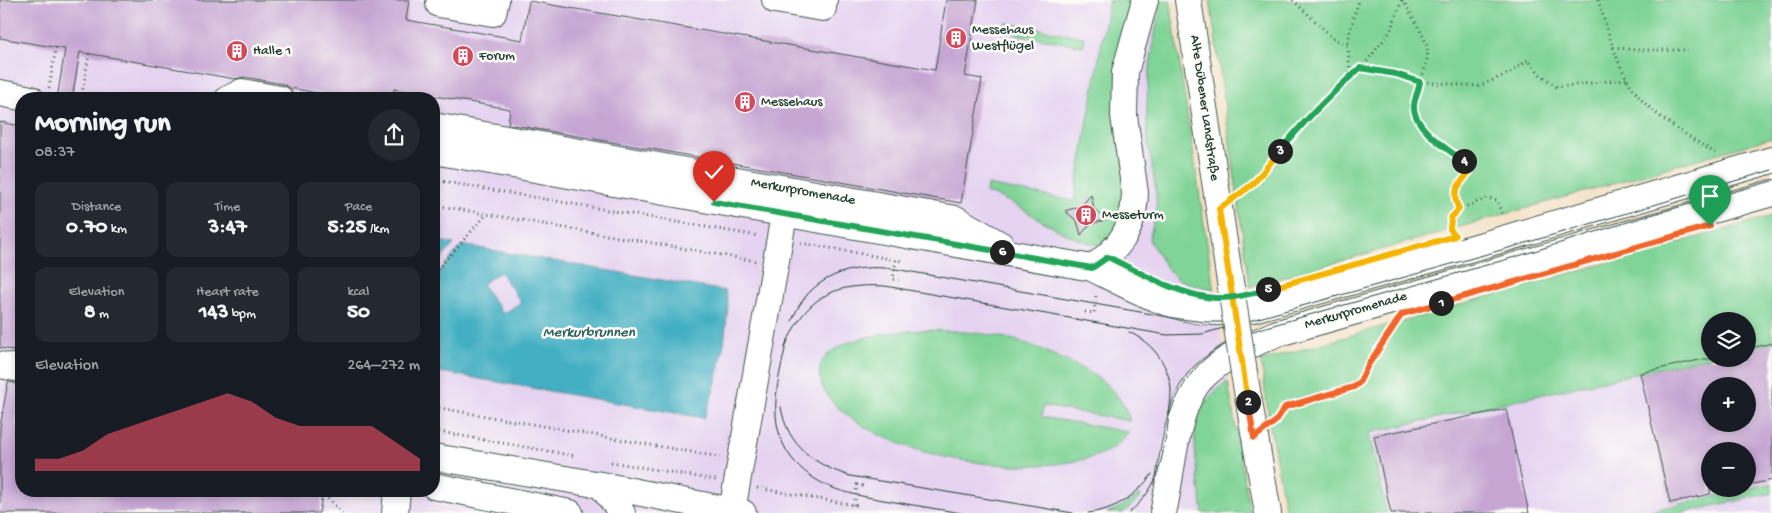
<!DOCTYPE html>
<html lang="en">
<head>
<meta charset="utf-8">
<style>
  body { margin:0; font-family:"Gochi Hand",sans-serif; background:#242831; color:#f1f3f6; height:100vh; display:flex; flex-direction:column; font-size:19px; white-space:nowrap }
  * { box-sizing:border-box; margin:0 }
  p { font-size:16px; color:#9ea1a6 }
  .icon { flex:none; width:28px; height:28px; fill:none; stroke:currentColor; stroke-width:2; stroke-linecap:round; stroke-linejoin:round }
  .map { position:relative; flex:1; overflow:hidden }
  .details { position:absolute; left:15px; top:92px; width:425px; height:405px; display:flex; flex-direction:column; background:#171b24; border-radius:20px; box-shadow:0 2px 8px #0003 }
  .details>* { flex:none }
  .buttons { position:absolute; left:1701px; top:312px; display:grid; gap:10px }
  .buttons a { display:grid; place-items:center; width:55px; height:55px; border-radius:50%; background:#171b24; box-shadow:0 2px 8px #0003; font-size:25px }
  .pin { position:absolute; display:grid; place-items:center; width:42px; height:42px; color:#fff; margin:-51px -21px; border-radius:50% 50% 50% 0; rotate:-45deg; box-shadow:0 0 5px #0007 }
  .pin .icon { rotate:45deg }
  .km { position:absolute; width:25px; height:25px; margin:-12px; border-radius:50%; background:#222; color:#fff; font-size:14px; line-height:25px; text-align:center }
  .round { display:grid; place-items:center; flex:none; width:52px; height:52px; border-radius:26px; background:#242831 }
  .summary { display:flex; align-items:center; justify-content:space-between; height:85px; padding:0 20px }
  h1 { font-size:28px; font-weight:700; line-height:38px }
  .figures { display:grid; grid-template-columns:repeat(3,1fr); gap:8px; height:85px; padding:5px 20px }
  .figures div { display:grid; align-content:center; border-radius:12px; background:#242831; text-align:center }
  .figures b { font-size:21px; font-weight:700 }
  .figures small { font-size:14px; font-weight:400 }
  .figures p { font-size:14px }
  .chart { height:140px; padding:10px 20px }
  .chart p { display:flex; justify-content:space-between }
  .chart svg { width:100%; height:90px; margin-top:5px; fill:#d1495b; opacity:.7 }
  .map>svg:first-child { display:block }
  .built { fill:#e5d3f1; fill-rule:evenodd }
  .green { fill:#80d497; stroke:#508866 }
  .water { fill:#43afc2; stroke:#31767b; fill-rule:evenodd }
  .building { fill:#c6a5d3; fill-rule:evenodd }
  .lines { fill:none; stroke-linecap:round; stroke-linejoin:round }
  .minor-casing { stroke:#3f564a; stroke-width:28 }
  .path { stroke:#3f564a; stroke-width:3; stroke-dasharray:1 4; stroke-linecap:butt }
  .minor { stroke:#fff; stroke-width:26 }
  .tram { stroke:#1f3d34; stroke-width:1 }
  .minor-bridge-casing { stroke:#3f564a; stroke-width:28; stroke-linecap:butt }
  .minor-bridge { stroke:#fff; stroke-width:26 }
  .split-1-casing { stroke:#fff; stroke-width:10 }
  .split-2-casing { stroke:#fff; stroke-width:10 }
  .split-3-casing { stroke:#fff; stroke-width:10 }
  .split-4-casing { stroke:#fff; stroke-width:10 }
  .split-5-casing { stroke:#fff; stroke-width:10 }
  .split-6-casing { stroke:#fff; stroke-width:10 }
  .split-7-casing { stroke:#fff; stroke-width:10 }
  .split-1 { stroke:#f0652b; stroke-width:6 }
  .split-2 { stroke:#f0652b; stroke-width:6 }
  .split-3 { stroke:#f5b400; stroke-width:6 }
  .split-4 { stroke:#22a559; stroke-width:6 }
  .split-5 { stroke:#f5b400; stroke-width:6 }
  .split-6 { stroke:#22a559; stroke-width:6 }
  .split-7 { stroke:#22a559; stroke-width:6 }
  .labels { text-anchor:middle; dominant-baseline:central; stroke-width:5; stroke-linejoin:round; paint-order:stroke }
  .poi-label { font-size:14px; fill:#1f3d34; stroke:#fdfcf7; text-anchor:start }
  .street-label { font-size:14px; fill:#1f3d34; stroke:#fdfcf7 }
  .water-label { font-size:15px; font-style:italic; fill:#2a5f5f; stroke:#fdfcf7 }
</style>
</head>
<body>
<div class="map">
<svg width="1772" height="513" viewBox="0 0 1772 513">
  <rect width="100%" height="100%" fill="#fdfcf7"/>
  <filter id="ink" filterUnits="userSpaceOnUse"><feTurbulence type="fractalNoise" baseFrequency=".02" numOctaves="2"/><feDisplacementMap in="SourceGraphic" scale="10" xChannelSelector="R" yChannelSelector="G"/><feConvolveMatrix kernelMatrix="1 2 1 2 8 2 1 2 1" color-interpolation-filters="sRGB"/></filter>
  <filter id="wash" filterUnits="userSpaceOnUse"><feTurbulence type="fractalNoise" baseFrequency=".0096" numOctaves="4" result="noise"/><feDisplacementMap in="SourceGraphic" scale="20" xChannelSelector="R" yChannelSelector="G"/><feGaussianBlur stdDeviation="1.12" result="paint"/><feColorMatrix in="noise" values="0 0 0 0 0 0 0 0 0 0 0 0 0 0 0 0 0 1.4 0 .05"/><feComposite in="paint" operator="in"/></filter>
  <g filter="url(#wash)">
    <rect width="100%" height="100%" fill="#f4e1c7"/>
    <path class="built" d="M0,0H1170L1235,430L1250,513H0ZM21,99H434V491H21Z
      M1772,277V513H1308L1289,410ZM1710,321H1748V359H1710ZM1710,386H1748V424H1710ZM1710,451H1748V489H1710Z"/>
    <path class="green" d="M1109,0H1134L1126,190L1121,225L1100,245H1097C1081,241 1064,234 1049,225C1028,213 1010,199 986,193L987,185L1074,201Z
      M1162,0H1170L1214,289C1169,282 1172,275 1149,240C1151,230 1155,220 1156,210C1158,183 1148,156 1147,130C1145,88 1153,40 1162,0Z
      M1210,0H1772V138L1250,287Z
      M1006,23L1084,37L1083,46L1004,32Z
      M1772,216V344L1748,349V321H1710V357L1369,433L1387,513H1286L1269,421L1261,361Z
      M927,330C965,331 1006,334 1041,349C1048,352 1055,356 1062,359C1093,373 1119,386 1130,421L1043,406L1042,417L1129,432C1125,436 1121,442 1116,446C1099,458 1074,462 1055,464C986,470 897,456 842,411C832,402 822,391 820,377C813,336 901,331 927,330Z
      M1228,382L1250,513H1203C1201,498 1198,482 1197,467C1192,429 1193,404 1228,382Z
      M1772,483V493L1681,513H1640Z
      M1139,495L1141,497L1123,513H1107L1123,506Z"/>
    <path class="water" d="M434,240L454,244L434,267Z
      M462,245L725,291C730,303 727,313 726,326C723,358 716,388 704,418L434,371V278ZM500,272L521,302L503,314L482,284Z"/>
    <g id="blocks">
      <path class="building" d="M0,0H409L406,20L522,40L529,1L935,70L946,0H978L965,76L982,79L961,203L508,124L510,109L394,89L392,99H350L290,88L283,84L245,77L235,79L80,52L72,99H57L65,49L0,38Z
        M0,122L21,126V354L13,352V350L0,348Z
        M1091,195L1094,209L1106,220L1090,224L1081,235L1077,221L1065,211L1081,206Z
        M1772,343V480L1748,485V451H1710V494L1670,503L1640,373L1704,359H1748V349ZM1710,386H1748V424H1710Z
        M8,382L21,384L16,426L21,427V491H323L319,513H0V427Z
        M1506,409L1529,513H1391L1374,436Z"/>
    </g>
  </g>
  <g filter="url(#ink)">
    <use href="#blocks" fill-opacity="0" stroke="#3f564a" stroke-width="1"/>
    <g class="lines">
      <g class="minor-casing">
        <path id="minor" d="M440,0L439,4L493,13L496,0
          M775,0L823,8L824,0
          M1188,0L1229,275
          M0,93L31,99
          M228,99L242,92L280,99
          M434,126L956,219L1001,245
          M434,151L1092,268C1130,287 1174,312 1218,312C1230,312 1242,310 1253,309L1476,247L1772,160
          M1092,268C1120,248 1134,229 1135,193L1124,116L1125,72L1145,0
          M0,365L21,369
          M1244,373L1268,513
          M434,457L601,485L743,513
          M601,485L622,513
          M434,486L570,513
          M732,511L784,215
          M395,513L397,491
          M1163,513C1173,473 1174,403 1205,375C1225,356 1250,345 1275,334L1772,193"/>
      </g>
      <path class="path" d="M1293,0L1335,40L1348,44
        M1403,0C1409,12 1426,37 1427,48C1431,70 1406,101 1417,119C1429,140 1454,149 1468,166L1469,172C1459,185 1450,192 1459,209
        M1598,0C1608,31 1616,66 1636,93C1653,116 1690,137 1715,153
        M1613,47L1635,50H1688
        M1360,68L1396,74L1421,82L1479,86L1510,73L1528,60L1540,74L1557,87L1626,79
        M1350,77L1348,44L1350,30L1359,0
        M49,88L56,48
        M81,99L89,54
        M434,180L758,236
        M1239,194L1253,184L1295,130L1322,102L1367,61L1390,32L1402,0
        M434,205L756,261
        M1452,232L1450,229L1451,218L1459,209L1488,198L1497,200L1503,217
        M801,243L902,261
        M896,260L893,279L899,280
        M434,273L486,215
        M1085,312L1094,313L1096,295
        M434,407L720,457
        M1274,422L1285,407L1354,387L1359,383L1368,365L1395,324
        M434,431L576,456
        M611,462L716,480
        M757,488L859,506
        M321,491L342,513
        M854,505L857,485L863,486"/>
      <use href="#minor" class="minor"/>
      <path class="tram" d="M792,321C808,276 851,263 895,269L1180,319L1205,322H1232
        M1129,332C1146,340 1160,353 1167,372C1169,377 1171,385 1171,390C1171,410 1163,463 1155,480C1148,494 1140,503 1129,513
        M787,340C782,364 774,391 776,415C777,432 783,448 794,461C821,491 851,494 889,501C913,505 937,509 961,513
        M785,347C806,297 832,283 885,286L1167,335L1202,334L1512,247L1772,170
        M781,407C787,446 815,465 850,476L1073,513
        M1169,416C1188,366 1209,349 1259,329L1515,257L1647,216L1772,181
        M1088,513C1115,510 1136,496 1152,474"/>
      <g class="minor-bridge-casing">
        <path id="minor-bridge" d="M1229,275L1244,373"/>
      </g>
      <use href="#minor-bridge" class="minor-bridge"/>
    </g>
  </g>
  <g class="lines" filter="url(#ink)">
    <g class="split-1-casing">
      <path id="split-1" d="M1441,303L1710,226"/>
    </g>
    <g class="split-2-casing">
      <path id="split-2" d="M1248,402L1254,438L1276,421L1285,407L1354,387L1359,383L1368,365L1402,314L1441,303"/>
    </g>
    <g class="split-3-casing">
      <path id="split-3" d="M1248,402L1219,209L1253,184L1280,151"/>
    </g>
    <g class="split-4-casing">
      <path id="split-4" d="M1280,151C1304,120 1331,94 1360,68L1396,74L1420,82C1419,89 1415,97 1414,105C1412,127 1448,150 1464,161"/>
    </g>
    <g class="split-5-casing">
      <path id="split-5" d="M1268,289L1455,236L1450,229L1451,218L1459,209C1450,192 1459,185 1469,172L1468,166L1464,161"/>
    </g>
    <g class="split-6-casing">
      <path id="split-6" d="M1002,252L1092,268L1108,257C1139,272 1180,296 1215,298C1233,299 1252,294 1268,289"/>
    </g>
    <g class="split-7-casing">
      <path id="split-7" d="M714,202L1002,252"/>
    </g>
    <use href="#split-1" class="split-1"/>
    <use href="#split-2" class="split-2"/>
    <use href="#split-3" class="split-3"/>
    <use href="#split-4" class="split-4"/>
    <use href="#split-5" class="split-5"/>
    <use href="#split-6" class="split-6"/>
    <use href="#split-7" class="split-7"/>
  </g>
  <defs>
    <g id="building-disc" transform="scale(1.125)"><circle r="9.5" fill="#d1495b" stroke="#fdfcf7"/><path d="M-4-6H4V6H1V3H-1V6H-4ZM-2.5-4.3h1.7v1.8h-1.7ZM.8-4.3h1.7v1.8H.8ZM-2.5-1h1.7V.8h-1.7ZM.8-1h1.7V.8H.8Z" fill="#fff"/></g>
  </defs>
  <g fill-rule="evenodd">
    <use href="#building-disc" x="956" y="38"/>
    <use href="#building-disc" x="237" y="51"/>
    <use href="#building-disc" x="463" y="56"/>
    <use href="#building-disc" x="745" y="102"/>
    <use href="#building-disc" x="1086" y="215"/>
  </g>
  <g class="labels">
    <g class="poi-label">
      <text x="972" y="30">Messehaus<tspan x="972" dy="16">Westflügel</tspan></text>
      <text x="253" y="51">Halle 1</text>
      <text x="479" y="56">Forum</text>
      <text x="761" y="102">Messehaus</text>
      <text x="1102" y="215">Messeturm</text>
    </g>
    <g class="street-label">
      <text transform="translate(1204 108) rotate(82)">Alte Dübener Landstraße</text>
      <text transform="translate(803 192) rotate(10)">Merkurpromenade</text>
      <text transform="translate(1356 311) rotate(-16)">Merkurpromenade</text>
    </g>
    <g class="water-label">
      <text x="589" y="333">Merkurbrunnen</text>
    </g>
  </g>
</svg>
<div class="buttons">
<a><svg class="icon" aria-label="layers" viewBox="0 0 24 24"><path d="M12 4l9 5-9 5-9-5zM3 14l9 5 9-5"/></svg></a>
<a>+</a>
<a>−</a>
</div>
<div class="pin" style="left:1710px;top:226px;background:#1e9e55"><svg class="icon" aria-label="arrive" viewBox="0 0 24 24"><path d="M6 21V4h12l-3 4 3 4H6"/></svg></div>
<div class="pin" style="left:714px;top:202px;background:#d93025"><svg class="icon" aria-label="check" viewBox="0 0 24 24"><path d="M5 12l5 5 9-10"/></svg></div>
<b class="km" style="left:1441px;top:303px">1</b>
<b class="km" style="left:1248px;top:402px">2</b>
<b class="km" style="left:1280px;top:151px">3</b>
<b class="km" style="left:1464px;top:161px">4</b>
<b class="km" style="left:1268px;top:289px">5</b>
<b class="km" style="left:1002px;top:252px">6</b>
<section class="details">
<div class="summary"><div><h1>Morning run</h1><p>08:37</p></div><a class="round"><svg class="icon" aria-label="share" viewBox="0 0 24 24"><path d="M12 15V3M7 8l5-5 5 5M5 13v7h14v-7"/></svg></a></div>
<div class="figures">
<div><p>Distance</p><b>0.70<small> km</small></b></div>
<div><p>Time</p><b>3:47</b></div>
<div><p>Pace</p><b>5:25<small> /km</small></b></div>
</div>
<div class="figures">
<div><p>Elevation</p><b>8<small> m</small></b></div>
<div><p>Heart rate</p><b>143<small> bpm</small></b></div>
<div><p>kcal</p><b>50</b></div>
</div>
<div class="chart"><p><span>Elevation</span>264–272 m</p>
<svg viewBox="0 0 160 44" preserveAspectRatio="none"><path d="M0 44V38L10 38L20 34L30 26L40 22L50 18L60 14L70 10L80 6L90 10L100 18L110 22L120 22L130 22L140 22L150 30L160 38V44z"/></svg>
</div>
</section>
</div>
</body>
</html>
